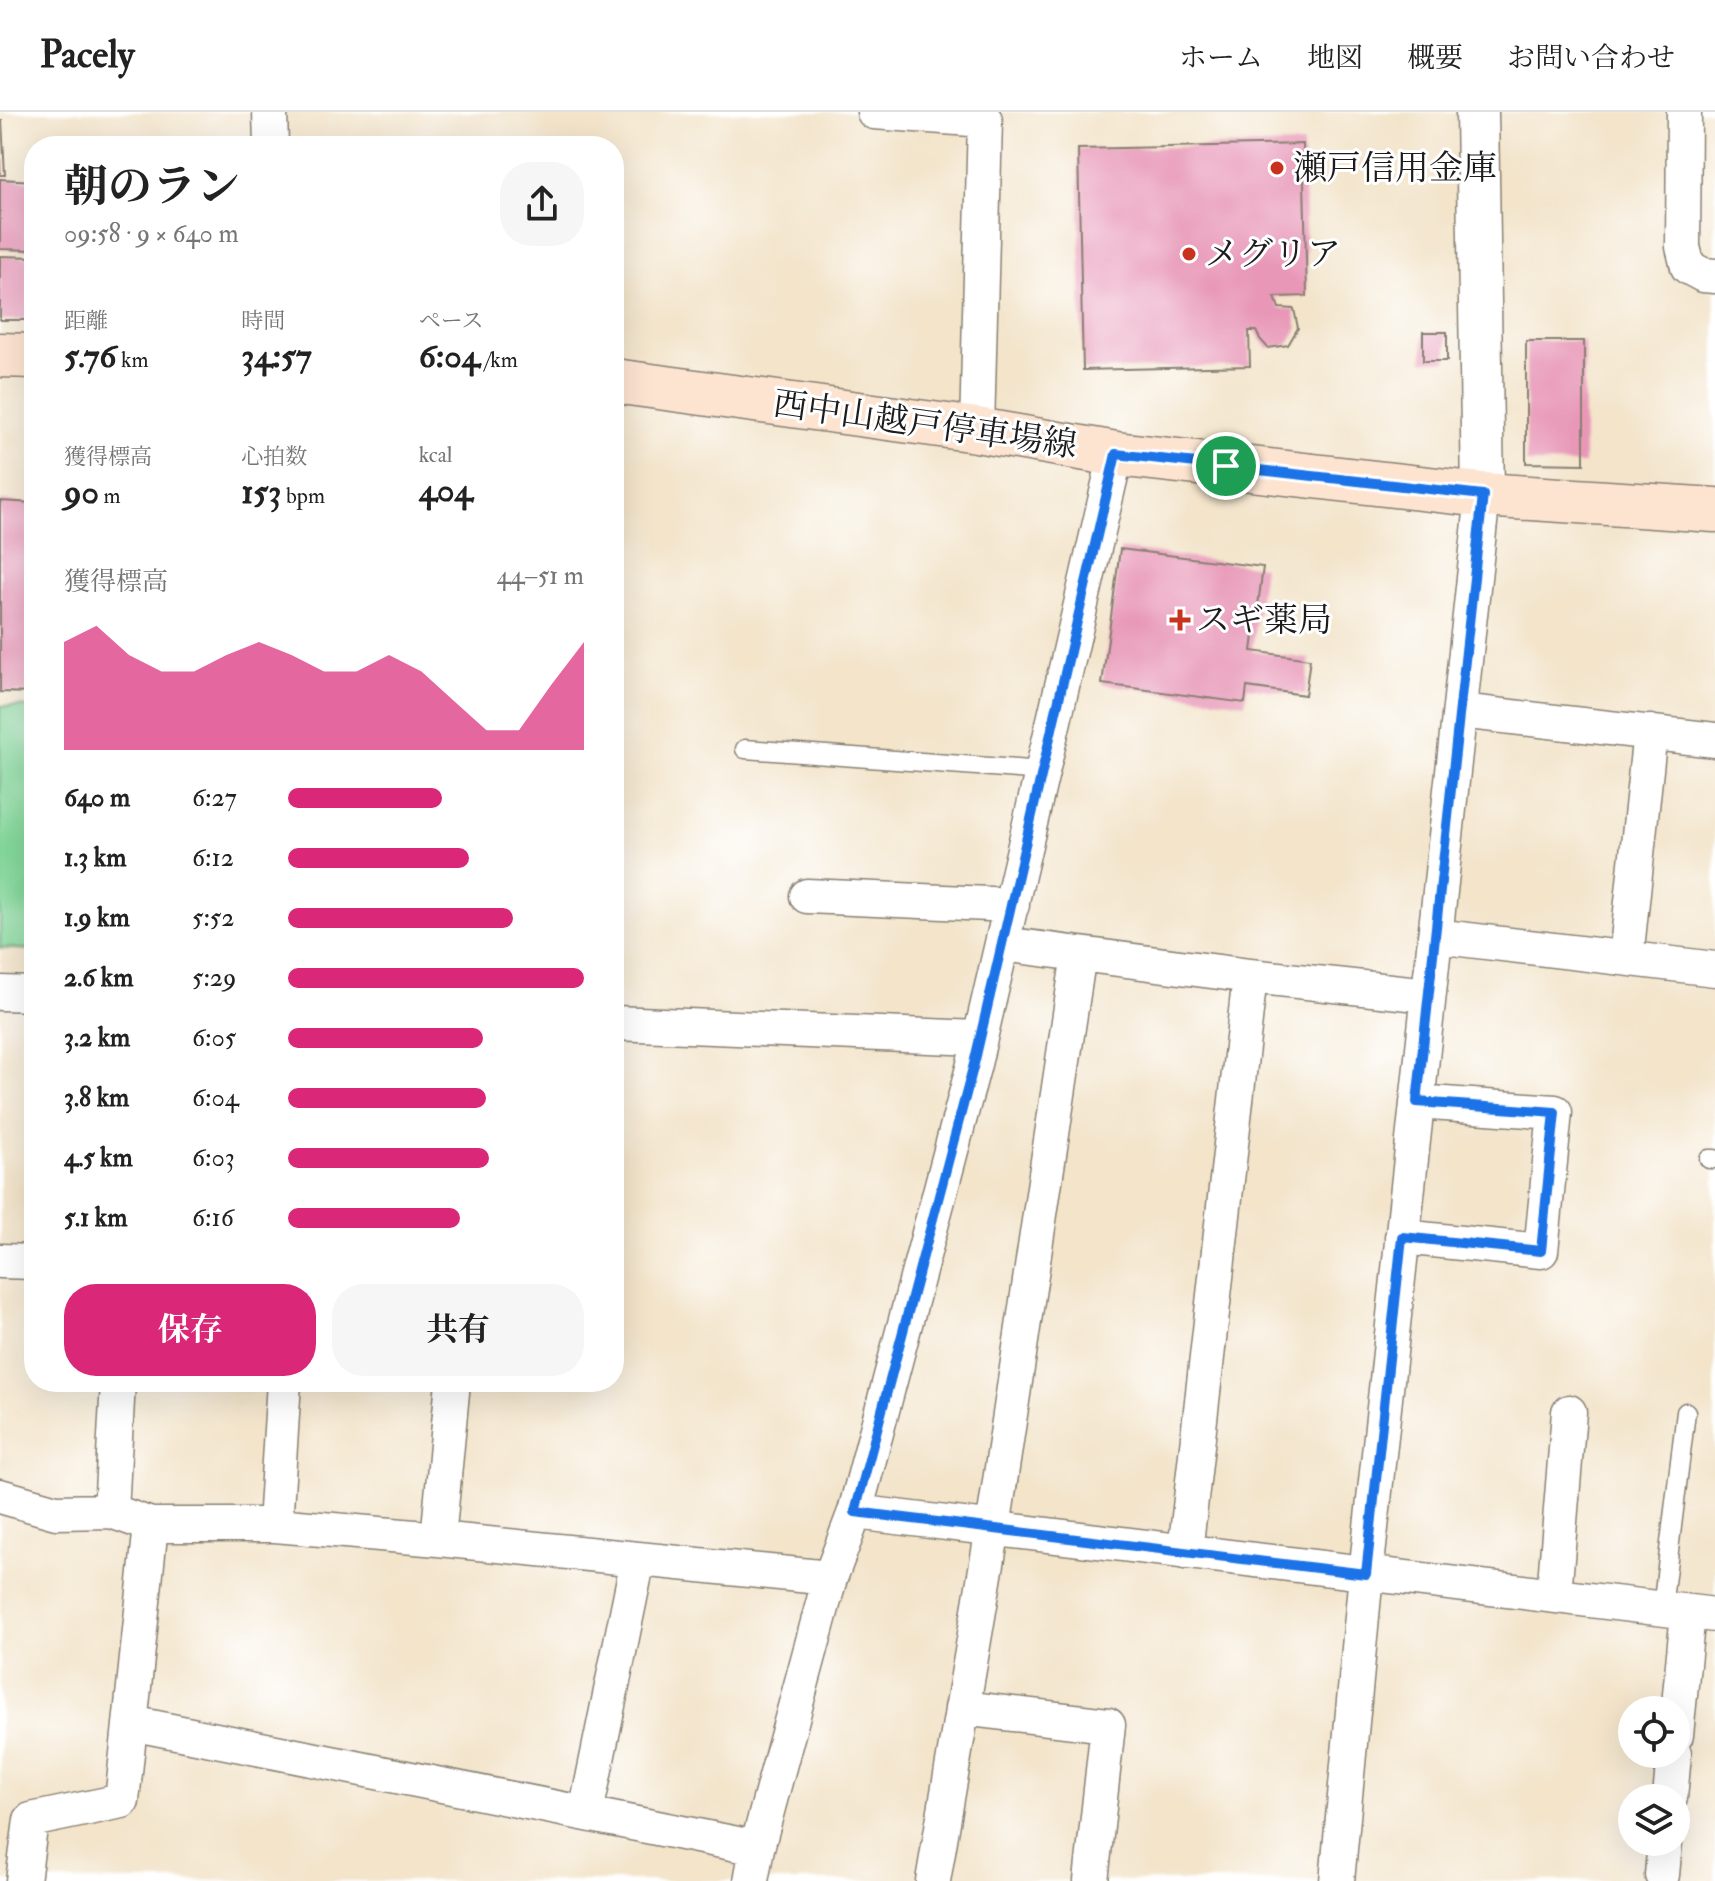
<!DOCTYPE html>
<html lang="ja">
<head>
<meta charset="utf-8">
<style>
  body { margin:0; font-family:"IM FELL Double Pica","Noto Serif JP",serif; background:#f6f6f6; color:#222; height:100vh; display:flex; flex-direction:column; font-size:30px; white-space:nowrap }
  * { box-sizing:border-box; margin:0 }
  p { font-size:26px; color:#767676 }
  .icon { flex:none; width:44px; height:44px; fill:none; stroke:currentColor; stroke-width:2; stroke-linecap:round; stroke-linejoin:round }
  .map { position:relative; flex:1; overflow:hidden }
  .side { position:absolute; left:24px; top:24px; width:600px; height:1256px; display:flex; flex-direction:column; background:#fff; border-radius:32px; box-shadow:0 8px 32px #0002 }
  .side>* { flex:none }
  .tools { position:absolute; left:1618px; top:1584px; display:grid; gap:16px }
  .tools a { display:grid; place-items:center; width:72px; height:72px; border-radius:50%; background:#fff; box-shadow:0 8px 32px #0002; font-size:40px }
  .pin { position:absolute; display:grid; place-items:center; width:68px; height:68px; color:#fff; margin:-34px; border:4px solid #fff; border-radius:50%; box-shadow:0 2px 8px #0007 }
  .round { display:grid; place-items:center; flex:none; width:84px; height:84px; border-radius:32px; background:#f6f6f6 }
  .summary { display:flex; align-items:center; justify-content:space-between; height:136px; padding:0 40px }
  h1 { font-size:44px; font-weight:700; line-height:60px }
  .metrics { display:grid; grid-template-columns:repeat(3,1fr); gap:12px; height:136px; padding:8px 40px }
  .metrics div { display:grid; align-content:center }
  .metrics b { font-size:34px; font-weight:700 }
  .metrics small { font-size:22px; font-weight:400 }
  .metrics p { font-size:22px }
  .chart { height:224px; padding:16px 40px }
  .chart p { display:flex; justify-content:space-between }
  .chart svg { width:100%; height:144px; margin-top:8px; fill:#db2777; opacity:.7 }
  .button { display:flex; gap:16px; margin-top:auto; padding:16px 40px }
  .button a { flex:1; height:92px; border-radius:32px; background:#db2777; color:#fff; font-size:32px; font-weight:700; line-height:92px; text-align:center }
  .button a+a { background:#f6f6f6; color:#222 }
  ul { padding:0 40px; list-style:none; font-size:26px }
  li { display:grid; grid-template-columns:128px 96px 1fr; align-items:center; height:60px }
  li i { height:20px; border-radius:10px; background:#db2777 }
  header { display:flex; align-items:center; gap:48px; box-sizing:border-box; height:112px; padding:0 40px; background:#fff; border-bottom:2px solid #e0e0e0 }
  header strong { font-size:38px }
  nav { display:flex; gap:44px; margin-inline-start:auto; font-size:28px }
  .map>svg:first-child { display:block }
  .green { fill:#83d79a; stroke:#507a5b; stroke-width:2 }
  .building { fill:#e897b7 }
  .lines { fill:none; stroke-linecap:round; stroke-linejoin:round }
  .service-casing { stroke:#888073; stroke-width:21 }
  .minor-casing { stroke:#888073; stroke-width:37 }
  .tertiary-casing { stroke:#888073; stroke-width:45 }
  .secondary-casing { stroke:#888073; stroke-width:47 }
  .service { stroke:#fff; stroke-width:18 }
  .minor { stroke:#fff; stroke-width:34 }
  .tertiary { stroke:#fff; stroke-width:42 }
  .secondary { stroke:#fde4d1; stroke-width:44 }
  .route-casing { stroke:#fff; stroke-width:16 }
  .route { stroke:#1a73e8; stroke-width:10 }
  .poi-dot { fill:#c8321e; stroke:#fff; stroke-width:3 }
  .labels { text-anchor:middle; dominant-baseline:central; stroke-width:6; stroke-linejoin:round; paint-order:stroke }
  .poi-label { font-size:34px; fill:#1c1c1c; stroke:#fff; text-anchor:start }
  .street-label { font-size:34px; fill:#1c1c1c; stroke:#fff }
</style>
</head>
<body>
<header>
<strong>Pacely</strong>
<nav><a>ホーム</a><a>地図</a><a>概要</a><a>お問い合わせ</a></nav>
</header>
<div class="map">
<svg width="1715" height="1769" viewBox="0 0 1715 1769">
  <rect width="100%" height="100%" fill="#fff"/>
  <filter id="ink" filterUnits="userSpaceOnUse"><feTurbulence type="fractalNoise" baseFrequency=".0125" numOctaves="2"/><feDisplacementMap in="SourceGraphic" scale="16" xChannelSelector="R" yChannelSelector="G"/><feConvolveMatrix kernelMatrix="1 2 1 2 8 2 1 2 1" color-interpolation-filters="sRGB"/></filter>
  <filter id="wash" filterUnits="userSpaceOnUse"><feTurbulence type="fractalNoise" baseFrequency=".006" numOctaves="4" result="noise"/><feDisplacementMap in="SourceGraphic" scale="32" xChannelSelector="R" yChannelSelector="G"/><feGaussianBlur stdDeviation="1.8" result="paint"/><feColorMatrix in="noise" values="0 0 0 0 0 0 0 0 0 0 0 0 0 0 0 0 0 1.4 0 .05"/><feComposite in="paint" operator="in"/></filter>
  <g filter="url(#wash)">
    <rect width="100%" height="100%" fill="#f3e4ca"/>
    <path class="green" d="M0,594L34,595V838L0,836Z"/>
    <g id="blocks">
      <path class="building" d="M0,9H2L5,63H0Z
        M1303,32L1307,184L1275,185L1279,196L1294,197L1298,216L1288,233L1268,236L1260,227L1256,219H1249L1250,254L1083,258L1078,37Z
        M0,67L34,69L33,138L0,137Z
        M0,144L34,145V208H0Z
        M1423,220H1447V249H1423Z
        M1526,229H1584V352L1526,351Z
        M0,389L34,391V581L0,580Z
        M1120,437L1263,455L1252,539L1310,547L1305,583L1247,575L1245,591L1102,572Z"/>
    </g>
  </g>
  <g filter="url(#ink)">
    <use href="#blocks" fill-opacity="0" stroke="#888073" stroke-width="2"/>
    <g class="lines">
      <g class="service-casing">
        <path id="service" d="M745,637L1043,659
          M1709,1047H1715
          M1662,1496L1686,1300"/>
      </g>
      <g class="minor-casing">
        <path id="minor" d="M270,0L271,34
          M874,0L985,8L977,318
          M1684,0L1683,135L1688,155L1703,163L1715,164
          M1460,599L1715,628
          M807,784L1012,793
          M1435,824L1715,857
          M1003,832L1250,864L1428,883
          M1626,846L1650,620
          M0,881L34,882
          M614,911L978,926
          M1402,1125L1541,1139L1555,1000L1417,990
          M0,1149L34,1150
          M0,1384L56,1400L111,1399L151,1413H275L438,1427L830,1466
          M111,1399L118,1270
          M855,1400L1715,1503
          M275,1413L284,1270
          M438,1427L453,1270
          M1185,1440L1250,864
          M1554,1483L1569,1300
          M962,1596L1108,1613L1091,1769
          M131,1611L757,1736
          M1676,1623L1688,1501
          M1670,1686L1674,1642
          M586,1701L638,1447
          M1662,1763L1665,1730
          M23,1769L31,1708L122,1689L151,1413
          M751,1769L757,1736L830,1466L855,1400L974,952L1116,342
          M933,1769L993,1416L1079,842
          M1337,1769L1366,1462L1483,383"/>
      </g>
      <g class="tertiary-casing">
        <path id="tertiary" d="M1477,0L1483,383"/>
      </g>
      <g class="secondary-casing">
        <path id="secondary" d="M0,243L34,244
          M614,269L977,318L1116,342L1483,383L1715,398"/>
      </g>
      <use href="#service" class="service"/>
      <use href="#minor" class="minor"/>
      <use href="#tertiary" class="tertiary"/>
      <use href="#secondary" class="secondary"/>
    </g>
  </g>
  <g class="lines" filter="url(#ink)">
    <g class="route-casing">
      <path id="route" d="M1116,342L1483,383L1417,990L1555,1000L1541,1139L1402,1125L1366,1462L855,1400L974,952Z"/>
    </g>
    <use href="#route" class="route"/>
  </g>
  <g class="poi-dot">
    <circle cx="1277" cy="56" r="8"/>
    <circle cx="1189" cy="142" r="8"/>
    <path d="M1176 496h8v8h8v8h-8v8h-8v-8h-8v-8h8z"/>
  </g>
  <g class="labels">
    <g class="poi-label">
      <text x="1293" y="56">瀬戸信用金庫</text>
      <text x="1205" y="142">メグリア</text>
      <text x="1196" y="508">スギ薬局</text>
    </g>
    <g class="street-label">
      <text transform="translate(925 313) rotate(8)">西中山越戸停車場線</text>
    </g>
  </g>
</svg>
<div class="tools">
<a><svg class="icon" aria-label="locate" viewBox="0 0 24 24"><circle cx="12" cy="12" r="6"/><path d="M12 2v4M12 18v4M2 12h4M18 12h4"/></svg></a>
<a><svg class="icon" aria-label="layers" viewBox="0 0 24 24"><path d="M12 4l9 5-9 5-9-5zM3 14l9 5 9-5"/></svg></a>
</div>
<div class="pin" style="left:1226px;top:354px;background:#1e9e55"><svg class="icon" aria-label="arrive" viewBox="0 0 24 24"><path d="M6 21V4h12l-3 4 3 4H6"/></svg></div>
<section class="side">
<div class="summary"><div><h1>朝のラン</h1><p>09:58 · 9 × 640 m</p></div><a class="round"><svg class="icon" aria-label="share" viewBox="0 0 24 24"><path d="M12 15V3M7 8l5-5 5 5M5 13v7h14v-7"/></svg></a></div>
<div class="metrics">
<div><p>距離</p><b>5.76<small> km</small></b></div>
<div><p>時間</p><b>34:57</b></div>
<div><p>ペース</p><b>6:04<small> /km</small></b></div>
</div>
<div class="metrics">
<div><p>獲得標高</p><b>90<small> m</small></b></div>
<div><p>心拍数</p><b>153<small> bpm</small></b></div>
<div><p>kcal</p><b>404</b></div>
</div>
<div class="chart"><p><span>獲得標高</span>44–51 m</p>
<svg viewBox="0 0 160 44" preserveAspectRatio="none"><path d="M0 44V11L10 6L20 15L30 20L40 20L50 15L60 11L70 15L80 20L90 20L100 15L110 20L120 29L130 38L140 38L150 24L160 11V44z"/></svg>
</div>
<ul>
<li><b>640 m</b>6:27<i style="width:52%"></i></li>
<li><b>1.3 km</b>6:12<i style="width:61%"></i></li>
<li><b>1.9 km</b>5:52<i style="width:76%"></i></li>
<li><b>2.6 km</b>5:29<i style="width:100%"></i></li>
<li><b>3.2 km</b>6:05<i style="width:66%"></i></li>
<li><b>3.8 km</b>6:04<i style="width:67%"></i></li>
<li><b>4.5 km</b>6:03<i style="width:68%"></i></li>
<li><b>5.1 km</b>6:16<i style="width:58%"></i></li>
</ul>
<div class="button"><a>保存</a><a>共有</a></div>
</section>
</div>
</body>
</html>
